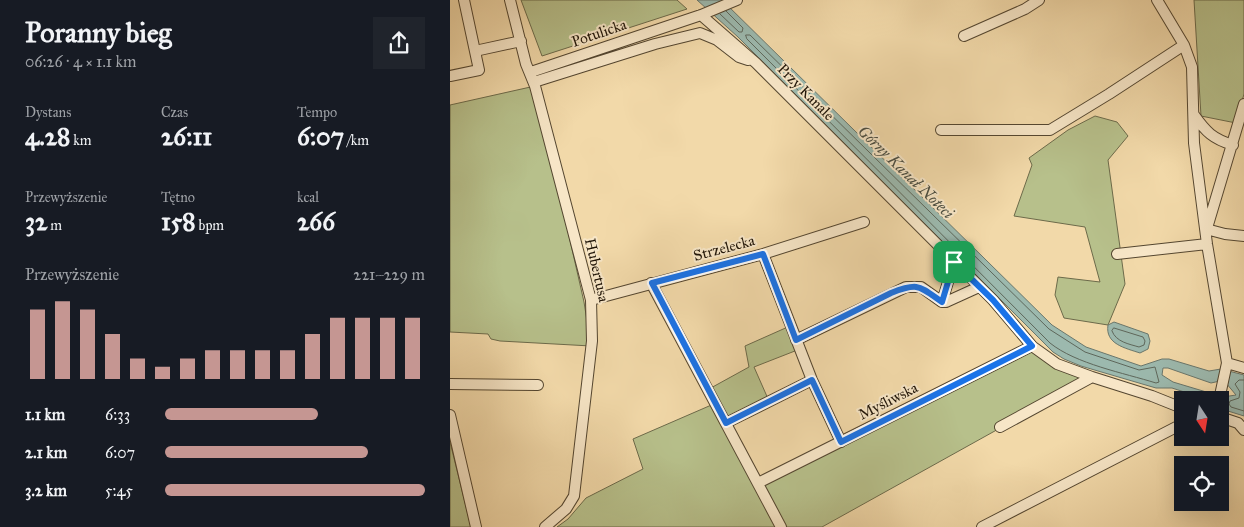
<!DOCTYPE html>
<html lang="pl">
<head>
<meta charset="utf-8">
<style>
  body { margin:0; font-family:"IM FELL Great Primer",serif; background:#20242c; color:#f1f3f6; height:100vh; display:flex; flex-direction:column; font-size:19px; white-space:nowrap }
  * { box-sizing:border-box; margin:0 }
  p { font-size:16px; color:#9ea1a6 }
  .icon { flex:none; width:28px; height:28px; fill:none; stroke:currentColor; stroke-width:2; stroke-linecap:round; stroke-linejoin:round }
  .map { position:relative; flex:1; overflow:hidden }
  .drawer { display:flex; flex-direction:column; background:#171b24; width:450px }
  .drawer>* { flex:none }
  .needle { width:32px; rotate:168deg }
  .controls { position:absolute; left:724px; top:391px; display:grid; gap:10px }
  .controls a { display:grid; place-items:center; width:55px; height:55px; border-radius:0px; background:#171b24; box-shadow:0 5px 20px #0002; font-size:25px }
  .pin { position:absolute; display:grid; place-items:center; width:42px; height:42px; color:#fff; margin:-21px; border-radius:10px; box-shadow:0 2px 8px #0006 }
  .round { display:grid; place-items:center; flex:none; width:52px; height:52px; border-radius:0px; background:#20242c }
  .head { display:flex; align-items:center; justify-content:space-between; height:85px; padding:0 25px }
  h1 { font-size:28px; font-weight:700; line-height:38px }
  .stats { display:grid; grid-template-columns:repeat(3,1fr); gap:8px; height:85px; padding:5px 25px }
  .stats div { display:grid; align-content:center }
  .stats b { font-size:25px; font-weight:700 }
  .stats small { font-size:14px; font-weight:400 }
  .stats p { font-size:14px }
  .chart { height:140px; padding:10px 25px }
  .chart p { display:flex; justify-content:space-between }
  .chart svg { width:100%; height:90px; margin-top:5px; stroke:#c59692; stroke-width:6 }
  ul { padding:0 25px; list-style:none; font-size:16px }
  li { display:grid; grid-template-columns:80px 60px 1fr; align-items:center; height:38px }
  li i { height:12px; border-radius:6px; background:#c59692 }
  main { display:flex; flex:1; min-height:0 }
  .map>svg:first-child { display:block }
  .green { fill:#b7c08b; stroke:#6c6a4a }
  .water { fill:#9cb9ae; stroke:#6a776c; fill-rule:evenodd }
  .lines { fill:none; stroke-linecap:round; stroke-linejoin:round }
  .shore { stroke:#5e675b; stroke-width:1 }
  .minor-casing { stroke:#544630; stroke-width:12 }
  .minor { stroke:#f7e6c7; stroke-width:10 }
  .route-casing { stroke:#fff; stroke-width:10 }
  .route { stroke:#1a73e8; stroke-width:6 }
  .labels { text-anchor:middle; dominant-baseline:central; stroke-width:4; stroke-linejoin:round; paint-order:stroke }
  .street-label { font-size:15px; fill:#201508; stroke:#f7e6c7 }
  .water-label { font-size:16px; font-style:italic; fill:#4b4e42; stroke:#f7e6c7 }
</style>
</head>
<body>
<main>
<section class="drawer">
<div class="head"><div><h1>Poranny bieg</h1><p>06:26 · 4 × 1.1 km</p></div><a class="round"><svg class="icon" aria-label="share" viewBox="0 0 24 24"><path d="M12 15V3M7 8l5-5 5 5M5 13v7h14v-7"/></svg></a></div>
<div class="stats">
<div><p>Dystans</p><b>4.28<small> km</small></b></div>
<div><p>Czas</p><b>26:11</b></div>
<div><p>Tempo</p><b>6:07<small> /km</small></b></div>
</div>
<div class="stats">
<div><p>Przewyższenie</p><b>32<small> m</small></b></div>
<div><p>Tętno</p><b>158<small> bpm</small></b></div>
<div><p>kcal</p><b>266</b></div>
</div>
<div class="chart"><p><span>Przewyższenie</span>221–229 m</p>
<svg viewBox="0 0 160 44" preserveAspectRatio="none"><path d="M5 44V10M15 44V6M25 44V10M35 44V22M45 44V34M55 44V38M65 44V34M75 44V30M85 44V30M95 44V30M105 44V30M115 44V22M125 44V14M135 44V14M145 44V14M155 44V14"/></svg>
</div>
<ul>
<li><b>1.1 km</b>6:33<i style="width:59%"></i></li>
<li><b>2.1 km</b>6:07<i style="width:78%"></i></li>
<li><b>3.2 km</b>5:45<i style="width:100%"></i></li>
</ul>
</section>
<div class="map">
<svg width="794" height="527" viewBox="0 0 794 527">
  <rect width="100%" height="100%" fill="#f2d9a9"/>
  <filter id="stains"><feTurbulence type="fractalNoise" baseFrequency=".004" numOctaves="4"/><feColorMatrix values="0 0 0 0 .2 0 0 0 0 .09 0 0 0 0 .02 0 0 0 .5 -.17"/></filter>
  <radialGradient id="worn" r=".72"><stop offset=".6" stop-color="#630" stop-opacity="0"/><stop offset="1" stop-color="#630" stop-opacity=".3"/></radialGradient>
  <path class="green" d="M71,0H227L237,9L92,56Z
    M744,0H794V94L786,123L751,116Z
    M85,86L134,302L141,346L50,341L41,339L38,334L0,332V105Z
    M645,116L667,122L678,136L658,160L675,284L658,325L614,318L605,295L608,277L650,282L635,227L564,216L582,165L579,158L618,130Z
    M340,326L350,349L304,367L319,401L277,423L306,486L353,461L394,446L583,351L642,377L372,527H107L118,519L136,498L193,469L183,439L266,403L259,389L299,367L295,346Z
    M0,442L21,527H0Z"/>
  <path class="water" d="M247,0H272L602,325L636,347L691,366L712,359H719L759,371L771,369L794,375V416L778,411L770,400H759L722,388H706L631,366L614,359L603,352L288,37ZM713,368H718L761,383L770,381L776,383L786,395L773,397L723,382L712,375Z
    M664,322L698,334L700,341L698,349L690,353C675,348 655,344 658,325Z"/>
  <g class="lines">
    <path class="shore" d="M270,14L289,32H292L293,28L276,11
      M296,35H300L599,329L635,352L689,370L705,367L709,382L706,383C674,373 626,364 600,343L297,39Z
      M664,328L693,337L695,341L694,345L689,347C679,344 666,342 662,331Z
      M794,380H789L785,384L790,392L789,398L780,401L779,404L781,407L794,411"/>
    <g class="minor-casing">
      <path id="minor" d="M60,0L76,64L85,86L141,300L142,341L124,496L116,509L95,527
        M707,0L734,45L742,67L744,143L757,244L777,363L769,400
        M251,15L306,63L543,300L582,346L607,364L642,377L702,396L732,408
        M514,36L575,9L589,0
        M25,51L71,41
        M81,72L251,15L287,0
        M0,76L29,70L14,0
        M84,82L205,44L250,33L267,40L289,57L298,60
        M744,115C756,132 763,139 783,145
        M491,130H600L659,94L734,45
        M757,228L794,104
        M756,229L775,234L794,236
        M313,254L362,380L391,442
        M667,254L757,244
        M201,283L331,527
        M141,300L313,254L414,222
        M492,302L504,262
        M346,340L456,287H471L492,302H496L529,287
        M777,363L794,368
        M0,384L88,385
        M0,415L26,527
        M770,417L788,423L794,430
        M276,423L362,380
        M550,427L642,377
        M308,483L582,346
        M532,527L732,424"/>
    </g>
    <use href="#minor" class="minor"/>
  </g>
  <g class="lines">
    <g class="route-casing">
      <path id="route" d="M313,254L346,340L441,293C469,282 469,286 492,302L504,262L543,300L582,346L391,442L362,380L276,423L202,283Z"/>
    </g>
    <use href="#route" class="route"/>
  </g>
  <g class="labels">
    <g class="street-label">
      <text transform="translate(149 33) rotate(-19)">Potulicka</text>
      <text transform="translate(356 92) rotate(45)">Przy Kanale</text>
      <text transform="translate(274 248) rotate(-15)">Strzelecka</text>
      <text transform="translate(147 270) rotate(77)">Hubertusa</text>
      <text transform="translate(438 401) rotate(-27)">Myśliwska</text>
    </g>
    <g class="water-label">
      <text transform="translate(456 172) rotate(44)">Górny Kanał Noteci</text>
    </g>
  </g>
  <rect width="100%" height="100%" filter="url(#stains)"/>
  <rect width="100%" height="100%" fill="url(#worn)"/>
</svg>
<div class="controls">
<a><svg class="needle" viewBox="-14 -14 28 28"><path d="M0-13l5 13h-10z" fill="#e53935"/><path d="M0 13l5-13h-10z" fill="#9ea1a6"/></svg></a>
<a><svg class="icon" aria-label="locate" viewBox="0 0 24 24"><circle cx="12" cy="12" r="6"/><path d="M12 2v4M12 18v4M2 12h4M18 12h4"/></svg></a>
</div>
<div class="pin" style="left:504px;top:262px;background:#1e9e55"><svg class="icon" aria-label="arrive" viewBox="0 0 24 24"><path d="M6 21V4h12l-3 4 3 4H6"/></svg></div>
</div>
</main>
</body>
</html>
